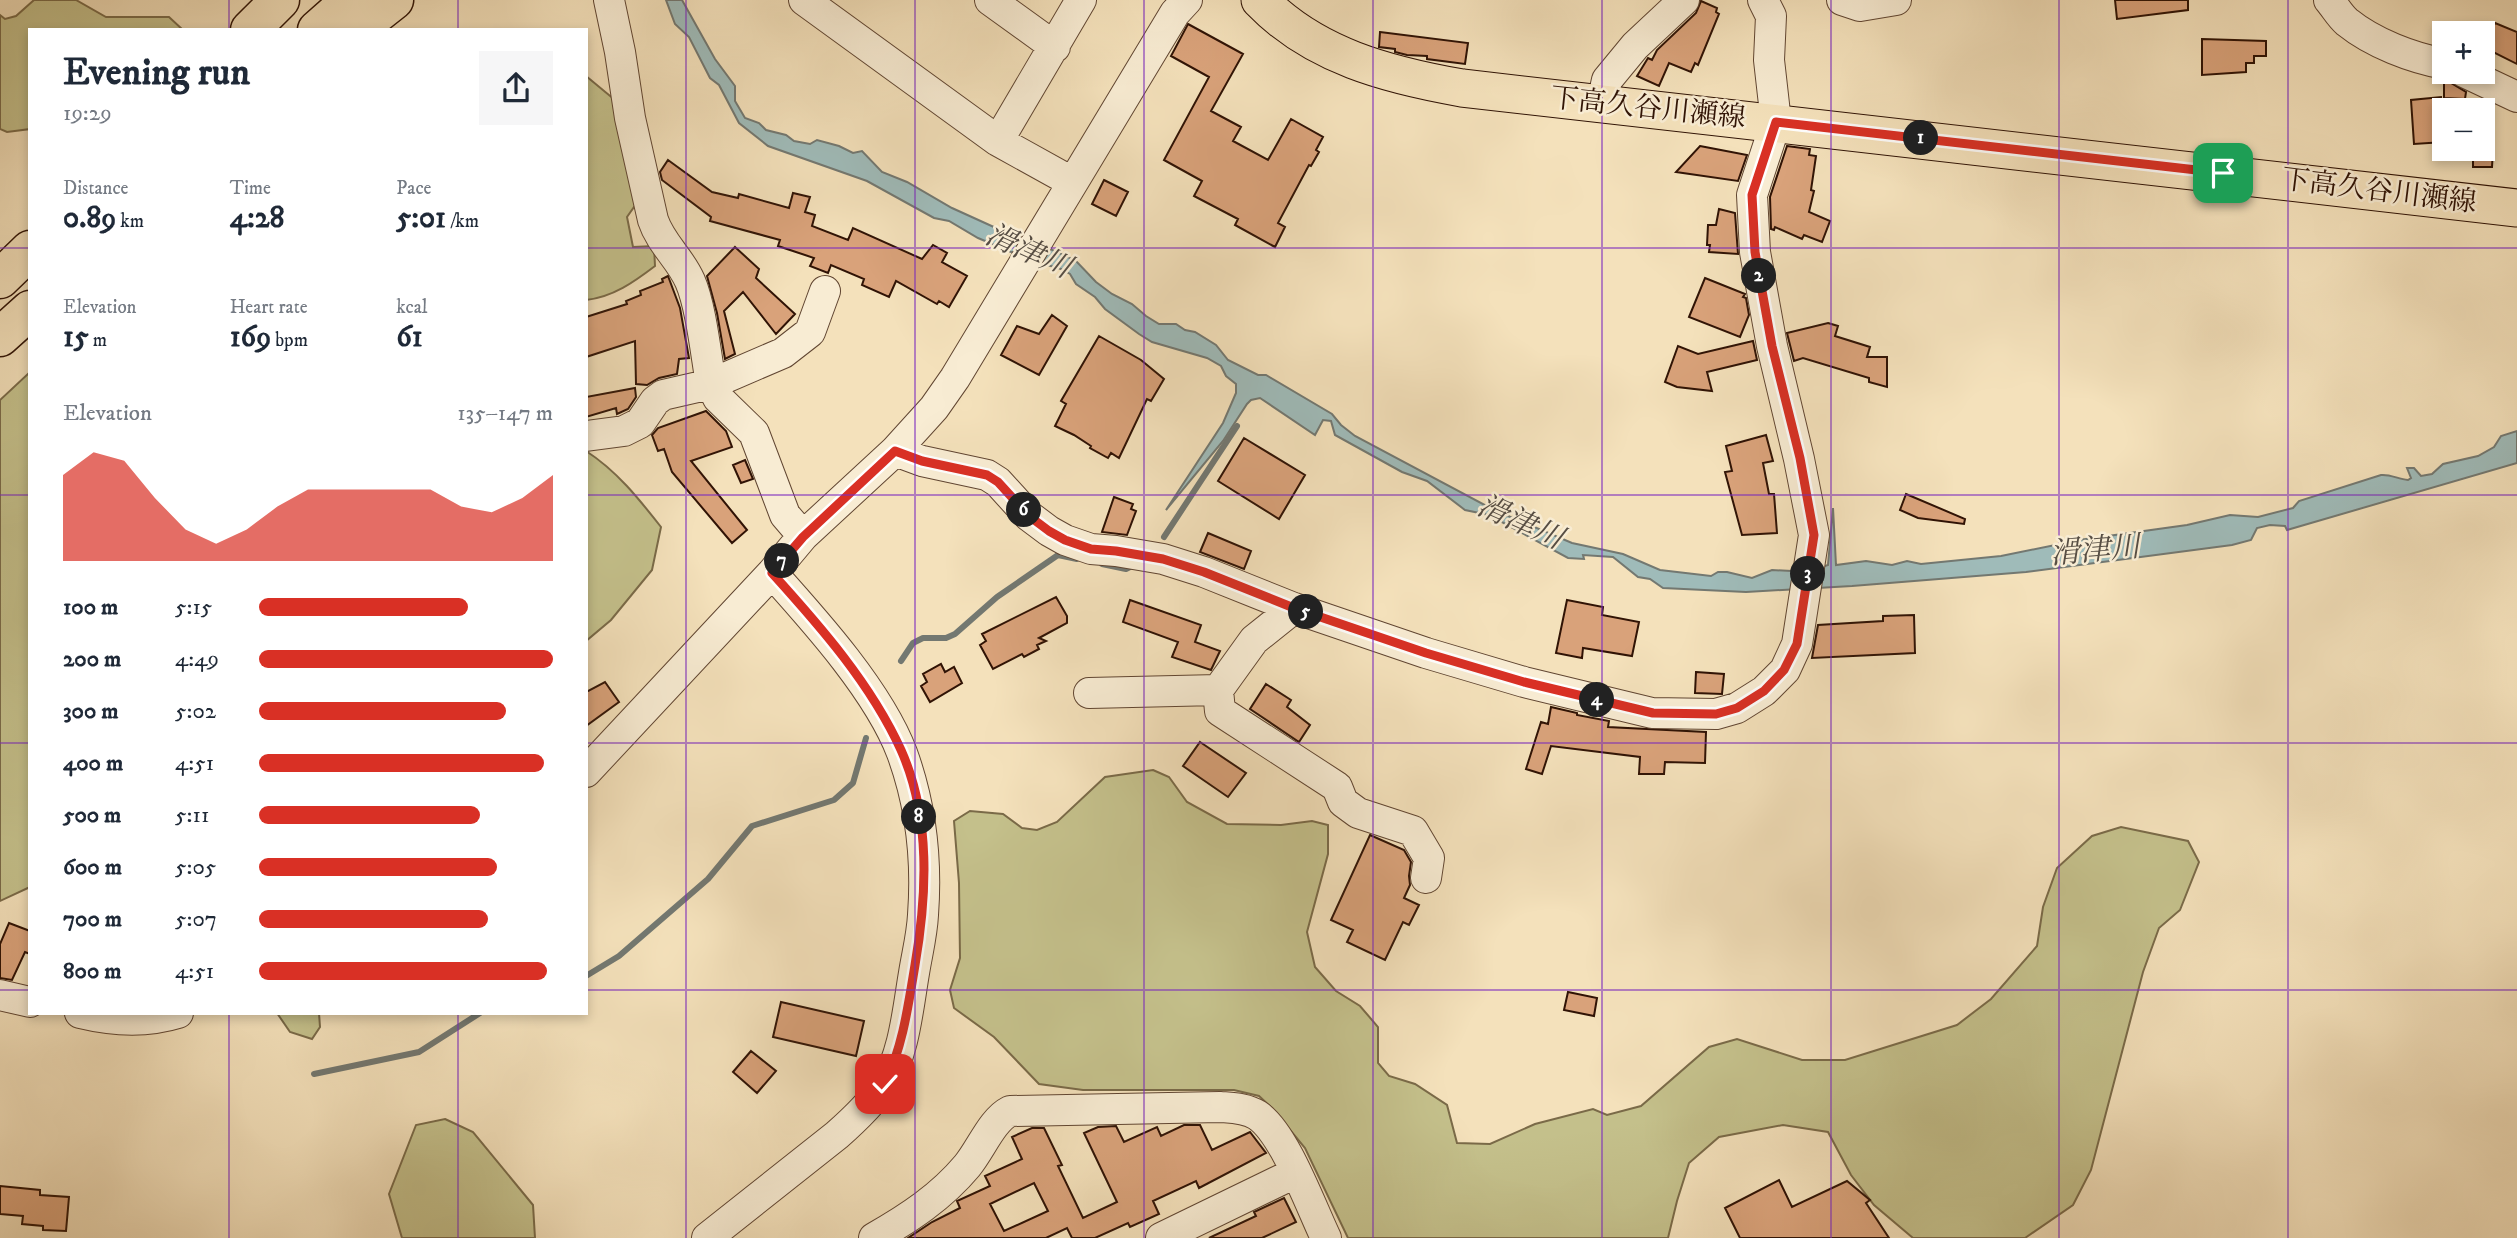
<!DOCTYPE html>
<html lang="en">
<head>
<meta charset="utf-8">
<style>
  body { margin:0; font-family:"IM FELL DW Pica","Noto Serif JP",serif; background:#f6f6f7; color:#1f2937; height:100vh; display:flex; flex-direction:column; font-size:26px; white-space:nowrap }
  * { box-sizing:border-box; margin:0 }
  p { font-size:23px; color:#747a83 }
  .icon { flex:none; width:38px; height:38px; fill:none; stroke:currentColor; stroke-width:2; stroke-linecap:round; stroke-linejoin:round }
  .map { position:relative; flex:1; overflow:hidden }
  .drawer { position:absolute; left:28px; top:28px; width:560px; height:987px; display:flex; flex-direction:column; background:#fff; border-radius:0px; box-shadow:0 4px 10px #0003 }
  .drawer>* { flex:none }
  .fabs { position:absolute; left:2432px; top:21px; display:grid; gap:14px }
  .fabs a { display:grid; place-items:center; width:63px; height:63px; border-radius:0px; background:#fff; box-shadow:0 4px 10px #0003; font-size:35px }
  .pin { position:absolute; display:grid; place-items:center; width:60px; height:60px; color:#fff; margin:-30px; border-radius:14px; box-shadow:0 4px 10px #0006 }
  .km { position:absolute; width:35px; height:35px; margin:-18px; border-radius:50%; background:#222; color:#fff; font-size:19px; line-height:35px; text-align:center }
  .round { display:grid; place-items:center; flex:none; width:74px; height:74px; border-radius:0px; background:#f6f6f7 }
  .summary { display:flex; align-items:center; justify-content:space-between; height:119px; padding:0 35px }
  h1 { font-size:38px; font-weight:700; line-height:52px }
  .figures { display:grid; grid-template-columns:repeat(3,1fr); gap:10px; height:119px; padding:7px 35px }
  .figures div { display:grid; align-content:center }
  .figures b { font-size:30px; font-weight:700 }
  .figures small { font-size:19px; font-weight:400 }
  .figures p { font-size:19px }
  .chart { height:196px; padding:14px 35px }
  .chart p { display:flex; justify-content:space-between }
  .chart svg { width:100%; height:126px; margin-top:7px; fill:#d93025; opacity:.7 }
  ul { padding:0 35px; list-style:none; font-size:23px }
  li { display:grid; grid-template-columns:112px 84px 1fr; align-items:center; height:52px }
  li i { height:18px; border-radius:9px; background:#d93025 }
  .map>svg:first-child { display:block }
  .green { fill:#c4c08b; stroke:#7a6a48; stroke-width:2 }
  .water { fill:#9fbbb9; stroke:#737871; stroke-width:2 }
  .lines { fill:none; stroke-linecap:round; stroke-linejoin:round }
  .stream { stroke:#737871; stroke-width:6 }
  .building { fill:#d9a27a; stroke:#301305; stroke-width:2; fill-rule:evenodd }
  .minor-casing { stroke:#614632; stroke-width:32 }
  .major-casing { stroke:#301305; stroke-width:39 }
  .highway-casing { stroke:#301305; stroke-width:41 }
  .minor { stroke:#f8ecd3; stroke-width:30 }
  .major { stroke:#f4e1bb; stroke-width:37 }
  .highway { stroke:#f4e1bb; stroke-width:38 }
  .route-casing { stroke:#fff; stroke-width:14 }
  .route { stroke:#d93025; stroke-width:9 }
  .grid { fill:none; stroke:#7b2cbf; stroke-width:2; stroke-opacity:0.55 }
  .labels { text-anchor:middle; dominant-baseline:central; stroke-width:5; stroke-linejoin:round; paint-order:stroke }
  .street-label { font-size:28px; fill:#301305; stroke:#f8ecd3 }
  .water-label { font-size:30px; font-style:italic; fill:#574e44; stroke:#f8ecd3 }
</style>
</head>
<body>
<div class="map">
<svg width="2517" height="1238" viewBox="0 0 2517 1238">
  <rect width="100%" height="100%" fill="#f4e1bb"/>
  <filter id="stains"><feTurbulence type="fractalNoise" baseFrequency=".00286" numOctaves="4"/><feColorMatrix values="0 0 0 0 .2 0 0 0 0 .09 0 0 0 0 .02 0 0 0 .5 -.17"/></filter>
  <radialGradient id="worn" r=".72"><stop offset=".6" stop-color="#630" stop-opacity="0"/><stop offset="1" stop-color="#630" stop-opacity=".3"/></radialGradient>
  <path class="green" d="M34,0H76L106,17H169L183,30H30V129L7,132L0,129V15L5,19L16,16Z
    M586,76L615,100L641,197L627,217L633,247L654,246L655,266C634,282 613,297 586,300Z
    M30,372V887L0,901V400Z
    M586,451C617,471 639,499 661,527L652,570L611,620L586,641Z
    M1153,770L1169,777L1187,802L1227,824L1281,825L1312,821L1328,825V854L1307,932L1315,967L1336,991L1360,1006L1378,1027V1063L1389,1076L1415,1084L1447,1105L1457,1143L1490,1144L1535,1124L1593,1109L1607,1115L1641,1106L1709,1047L1737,1039L1802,1060H1845L1957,1025L1991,999L2037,946L2043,907L2057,868L2092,836L2121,827L2188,841L2199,862L2180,910L2159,928L2143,972L2091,1170L2073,1205L2025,1238H1913L1874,1205L1851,1175L1828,1132L1783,1125L1719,1137L1689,1163L1677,1201L1668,1238H1348L1305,1148L1272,1108L1259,1096L1234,1090H1083L1039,1084L994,1037L954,1008L950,990L960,958L959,883L954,821L970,811L1003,814L1022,828L1037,830L1057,822L1105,777Z
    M277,1013H319L320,1027L312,1039L290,1032Z
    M445,1119L473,1132L533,1205L535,1238H402L389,1194L416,1125Z"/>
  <path class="water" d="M666,0H682L715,59L735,86V101L745,118L759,123L766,130L786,135L794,141L810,144L817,140L839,146L853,153L862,151L882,172L907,182L952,208L1007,233L1037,243L1070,258L1077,262L1096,282L1112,294L1132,304L1146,316L1159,324H1176L1185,330L1195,332L1216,345L1228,360L1258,375H1266L1332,414L1341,425L1355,436L1494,510L1572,543L1623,554L1660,570L1711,576L1718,572H1727L1752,578L1772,570L1792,571L1819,568L1828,565L1833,508L1836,565L1866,561L1892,565L1907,561L1921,564L2001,556L2055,545L2061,548L2068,547L2072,541L2187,525L2230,515L2258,517L2293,508L2299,501L2381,475C2390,474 2398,479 2408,480L2411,478L2407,468H2414L2421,476L2432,474L2443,464L2478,456L2494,447L2501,436L2517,431V463L2287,530L2285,526L2270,525L2257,528L2251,540L2232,545L2026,572L1852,586L1746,592L1663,588L1650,579L1638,577L1613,557L1583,555L1584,559L1568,558L1489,515L1465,510L1427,481L1402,472L1335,435L1331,421L1323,420L1315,435L1260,398L1251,400L1247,404L1223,441L1166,510L1223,423L1236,393V384L1226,376L1221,366L1207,358L1152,342L1139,334L1105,309L1095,297L1076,284L1070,274L1061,269L1030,260L978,238L949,221L934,218L867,181L768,146L739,123L719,85L710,78L689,37L675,24Z"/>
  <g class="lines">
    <path class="stream" d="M1164,537L1237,426
      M1102,564L1126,569L1132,566
      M901,661L913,643L923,638H946L955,634L997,597L1058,555L1077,559
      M586,976L619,956L708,879L752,826L834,800L853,783L866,738
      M314,1074L419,1052L480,1013"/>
  </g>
  <path class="building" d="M2115,0H2188V10L2117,19Z
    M1701,1L1717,8L1716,12L1719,14L1698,65L1695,63L1691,72L1669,63L1659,86L1637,76L1648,58L1652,60L1657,50L1696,13Z
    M2495,23L2517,32V64L2485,48Z
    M1188,24L1243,54L1211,111L1241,127L1233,141L1268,160L1291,119L1323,137L1316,150L1319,152L1311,166L1309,165L1278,223L1285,227L1275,247L1235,225L1238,219L1194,196L1202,181L1164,160L1209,77L1171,56Z
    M1380,32L1468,43L1465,64L1427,59V56L1407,55L1395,52V49L1379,47Z
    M2202,39L2266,41V56H2254V63H2246V72L2202,75Z
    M2444,83H2451L2466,92L2465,99L2444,98Z
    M2441,97L2444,142L2414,144L2411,100Z
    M1700,146L1747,155L1738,181L1676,172Z
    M1787,146L1810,149L1809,155L1816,156L1811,190L1814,191L1809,212L1830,221L1822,242L1804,235L1802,239L1775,227L1774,230L1771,229L1770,197Z
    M2473,149H2493L2492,167H2473Z
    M668,160L712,192L738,198L739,194L789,208L793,193L810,197L805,212L815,215L812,226L848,240L853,228L922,259L933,245L947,253L942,262L967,276L949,307L939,301L937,304L896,281L889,297L862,285L864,279L831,265L828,273L810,266L814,258L778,246L780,240L710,221L711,217L662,180L660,172Z
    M1104,180L1128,192L1116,216L1092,204Z
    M1719,209L1735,213L1738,254L1709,252L1710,245H1707L1708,225H1716Z
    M735,247L759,269L756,278L795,314L776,334L743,292L724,311L735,354L725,359L717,313L707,276Z
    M668,276L680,308L689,358L679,359L677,374L659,378L647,385L636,384L635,341L586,357V317L627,304L626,301L641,295L640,291L663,282L662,279Z
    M1705,278L1745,294L1743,297L1746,298L1749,315L1740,337L1689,317Z
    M1052,315L1067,326L1039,375L1001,355L1017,326L1039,334Z
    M1828,323L1838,326L1835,336L1870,347L1867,357H1887V387L1869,382V378L1803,358L1794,361L1787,333Z
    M1099,336L1141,360L1164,379L1151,401L1147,399L1119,458L1111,453L1108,458L1090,448L1091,446L1074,435L1055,426L1066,404L1061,401Z
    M1753,341L1757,360L1707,372L1712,391L1677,387L1665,382L1678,346L1698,354Z
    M635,388L636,397L628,409L617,414L616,408L586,417V397Z
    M706,411L726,431L732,447L691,461L747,530L732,543L672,472L664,449L658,451L652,435L658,428Z
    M1766,435L1773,461L1763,463L1769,494H1774L1777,533L1742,535L1725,472L1732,471L1726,446Z
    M1244,438L1305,475L1279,519L1218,481Z
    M745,460L753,479L741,483L733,465Z
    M1906,494L1965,519L1964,524L1918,518L1900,510Z
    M1114,497L1133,504L1131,509L1136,511L1127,535L1102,532Z
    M1208,533L1251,551L1244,569L1200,552Z
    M1056,597L1067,616V623L1039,638L1046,641L1037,645L1039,649L1024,657L1022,654L993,669L980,645L986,641L982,634Z
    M1130,600L1201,625L1195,642L1220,651L1211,670L1172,657L1178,642L1123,622Z
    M1567,600L1603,607L1602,615L1639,622L1632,656L1583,648L1582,658L1556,653Z
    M1914,615L1915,653L1812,658L1818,625L1883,621V616Z
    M941,664L945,672L954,667L962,683L930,702L921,686L927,682L923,674Z
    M1696,672L1724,674L1722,694L1695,693Z
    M605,682L619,702L586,726V692Z
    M1266,684L1291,700L1287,707L1310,725L1299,742L1250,709Z
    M1551,707L1577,713V715L1609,721L1608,727L1706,732L1705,763L1665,762L1664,774H1639L1640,757L1551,746L1542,774L1526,769L1541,722L1548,724Z
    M1200,742L1246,773L1228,797L1183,766Z
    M1370,835L1404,850L1411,862L1409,876L1410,885L1404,898L1419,905L1409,925L1403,922L1385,960L1347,942L1353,930L1331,920Z
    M9,923L30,931V954L25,952L12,980L0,978V944Z
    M1568,992L1597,998L1594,1016L1564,1010Z
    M781,1002L864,1021L856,1056L773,1037Z
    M751,1051L776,1071L757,1093L733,1072Z
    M1184,1125H1200L1212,1150L1250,1132L1266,1153L1199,1188L1196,1181L1153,1201L1159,1214L1130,1227L1128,1223L1095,1238H1072L1067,1228L1046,1238H908L932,1222L960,1208L957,1201L990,1186L985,1176L1022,1159L1012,1137L1032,1128H1044L1062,1165L1058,1166L1083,1218L1117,1202L1084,1133L1098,1127L1116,1126L1124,1142L1157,1127L1161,1136ZM1034,1183L1048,1211L1004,1231L990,1204Z
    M1779,1180L1792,1207L1847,1181L1870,1200L1866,1203L1889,1238H1740L1725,1208Z
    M0,1186L40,1190V1195L69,1197L66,1231L43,1230V1226L22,1224L23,1216L0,1214Z
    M1284,1198L1296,1222L1262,1238H1209L1256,1216L1254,1212Z"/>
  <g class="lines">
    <g class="minor-casing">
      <path id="minor" d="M609,0L620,52L630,118L653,220C661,244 680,258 690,281C701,306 706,355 711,384L718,398L754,433L785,515L803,536
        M804,0L998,141
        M990,0L1055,47
        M1842,0L1860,6L1896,0
        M2329,0C2335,7 2340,16 2347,22C2373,43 2412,58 2445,64
        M2464,72L2517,97
        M1602,103L1607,80L1635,46L1684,0
        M1072,182L998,141L1081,0
        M586,436L624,431L640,423L655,401L663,395L711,384L783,353L810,332L825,291
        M895,451L922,461L987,475L998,482L1029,516L1049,531L1065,540L1091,549L1116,551L1163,559L1204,572L1294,608L1426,653L1524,682L1652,713L1716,714L1737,708L1764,691L1785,670L1797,644L1814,535L1799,459L1772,346L1755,252L1752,195L1776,122L1769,60L1771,16L1763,0
        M1294,608L1254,640L1218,690L1220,711L1337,787L1343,802L1358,813L1413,831L1429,858L1426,878
        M1089,693L1218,690
        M586,772L772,573L803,536L895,451L934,408L955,378L1175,13L1187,0
        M0,995L30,1002
        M80,1013C113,1021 146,1023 178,1013
        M707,1238L837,1135C854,1120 871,1104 884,1085C904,1056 908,1008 914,973C917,954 922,935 923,915C927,861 921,805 902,753C879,692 816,622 772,573
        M874,1238C909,1218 941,1197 967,1166C981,1149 992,1120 1010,1111L1220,1107C1233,1108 1246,1108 1257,1115C1284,1132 1311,1207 1326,1238
        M1161,1238L1295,1173"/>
    </g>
    <g class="major-casing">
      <path id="major" d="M1260,0C1314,56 1388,75 1462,88L2517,208"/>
    </g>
    <g class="highway-casing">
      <path id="highway" d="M250,30L280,0
        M317,30L351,0
        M356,30L394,0
        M0,279L30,250
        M0,337L30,310"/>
    </g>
    <use href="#minor" class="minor"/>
    <use href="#major" class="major"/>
    <use href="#highway" class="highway"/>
  </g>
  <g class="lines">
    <g class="route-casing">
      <path id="route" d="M885,1084C903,1045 908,1007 915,965C927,895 931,817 901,750C871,684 820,626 772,573L803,537L895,451L922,461L987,475L998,482L1029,516L1049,531L1065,540L1091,549L1116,551L1163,559L1204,572L1294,608L1426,653L1524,682L1653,713L1716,714L1737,708L1764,691L1784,670L1797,644L1814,535L1800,458L1772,346L1755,252L1752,195L1776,122L2223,173"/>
    </g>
    <use href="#route" class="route"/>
  </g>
  <path class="grid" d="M229,0V30M458,0V30M686,0V1238M915,0V1238M1144,0V1238M1373,0V1238M1602,0V1238M1831,0V1238M2059,0V1238M2288,0V1238M0,248H30M586,248H2517M0,495H30M586,495H2517M0,743H30M586,743H2517M0,990H30M586,990H2517M229,1013V1238M458,1013V1238"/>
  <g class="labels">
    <g class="street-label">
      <text transform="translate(1648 108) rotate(6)">下高久谷川瀬線</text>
      <text transform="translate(2379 191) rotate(7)">下高久谷川瀬線</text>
    </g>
    <g class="water-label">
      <text transform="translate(1028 252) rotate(24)">滑津川</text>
      <text transform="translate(1520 523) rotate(24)">滑津川</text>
      <text transform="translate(2095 551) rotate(-5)">滑津川</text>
    </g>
  </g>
  <rect width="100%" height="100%" filter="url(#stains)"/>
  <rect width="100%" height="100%" fill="url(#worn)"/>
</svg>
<div class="fabs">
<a>+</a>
<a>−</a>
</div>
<div class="pin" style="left:2223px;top:173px;background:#1e9e55"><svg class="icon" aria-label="arrive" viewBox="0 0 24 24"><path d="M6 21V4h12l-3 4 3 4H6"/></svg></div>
<div class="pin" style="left:885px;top:1084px;background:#d93025"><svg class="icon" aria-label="check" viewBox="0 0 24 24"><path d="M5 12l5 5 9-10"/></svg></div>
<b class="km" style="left:1921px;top:138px">1</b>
<b class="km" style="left:1759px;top:276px">2</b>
<b class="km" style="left:1808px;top:574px">3</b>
<b class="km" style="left:1597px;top:700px">4</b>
<b class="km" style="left:1306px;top:612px">5</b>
<b class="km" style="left:1024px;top:510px">6</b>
<b class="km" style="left:782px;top:561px">7</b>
<b class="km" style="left:919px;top:817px">8</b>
<section class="drawer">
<div class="summary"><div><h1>Evening run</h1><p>19:29</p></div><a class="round"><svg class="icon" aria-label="share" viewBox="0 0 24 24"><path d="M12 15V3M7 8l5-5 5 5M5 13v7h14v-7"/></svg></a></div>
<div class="figures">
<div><p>Distance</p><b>0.89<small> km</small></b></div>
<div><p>Time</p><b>4:28</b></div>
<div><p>Pace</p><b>5:01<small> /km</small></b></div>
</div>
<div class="figures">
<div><p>Elevation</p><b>15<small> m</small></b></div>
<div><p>Heart rate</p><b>169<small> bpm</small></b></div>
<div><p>kcal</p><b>61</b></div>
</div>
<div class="chart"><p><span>Elevation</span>135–147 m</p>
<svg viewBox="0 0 160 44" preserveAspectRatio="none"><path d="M0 44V14L10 6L20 9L30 22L40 33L50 38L60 33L70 25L80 19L90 19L100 19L110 19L120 19L130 25L140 27L150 22L160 14V44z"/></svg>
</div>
<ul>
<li><b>100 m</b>5:15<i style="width:71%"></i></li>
<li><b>200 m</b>4:49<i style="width:100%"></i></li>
<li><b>300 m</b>5:02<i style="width:84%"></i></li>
<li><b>400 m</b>4:51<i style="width:97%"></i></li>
<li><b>500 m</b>5:11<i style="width:75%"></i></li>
<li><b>600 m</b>5:05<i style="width:81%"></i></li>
<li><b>700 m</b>5:07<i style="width:78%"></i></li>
<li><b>800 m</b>4:51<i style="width:98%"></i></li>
</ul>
</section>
</div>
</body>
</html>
